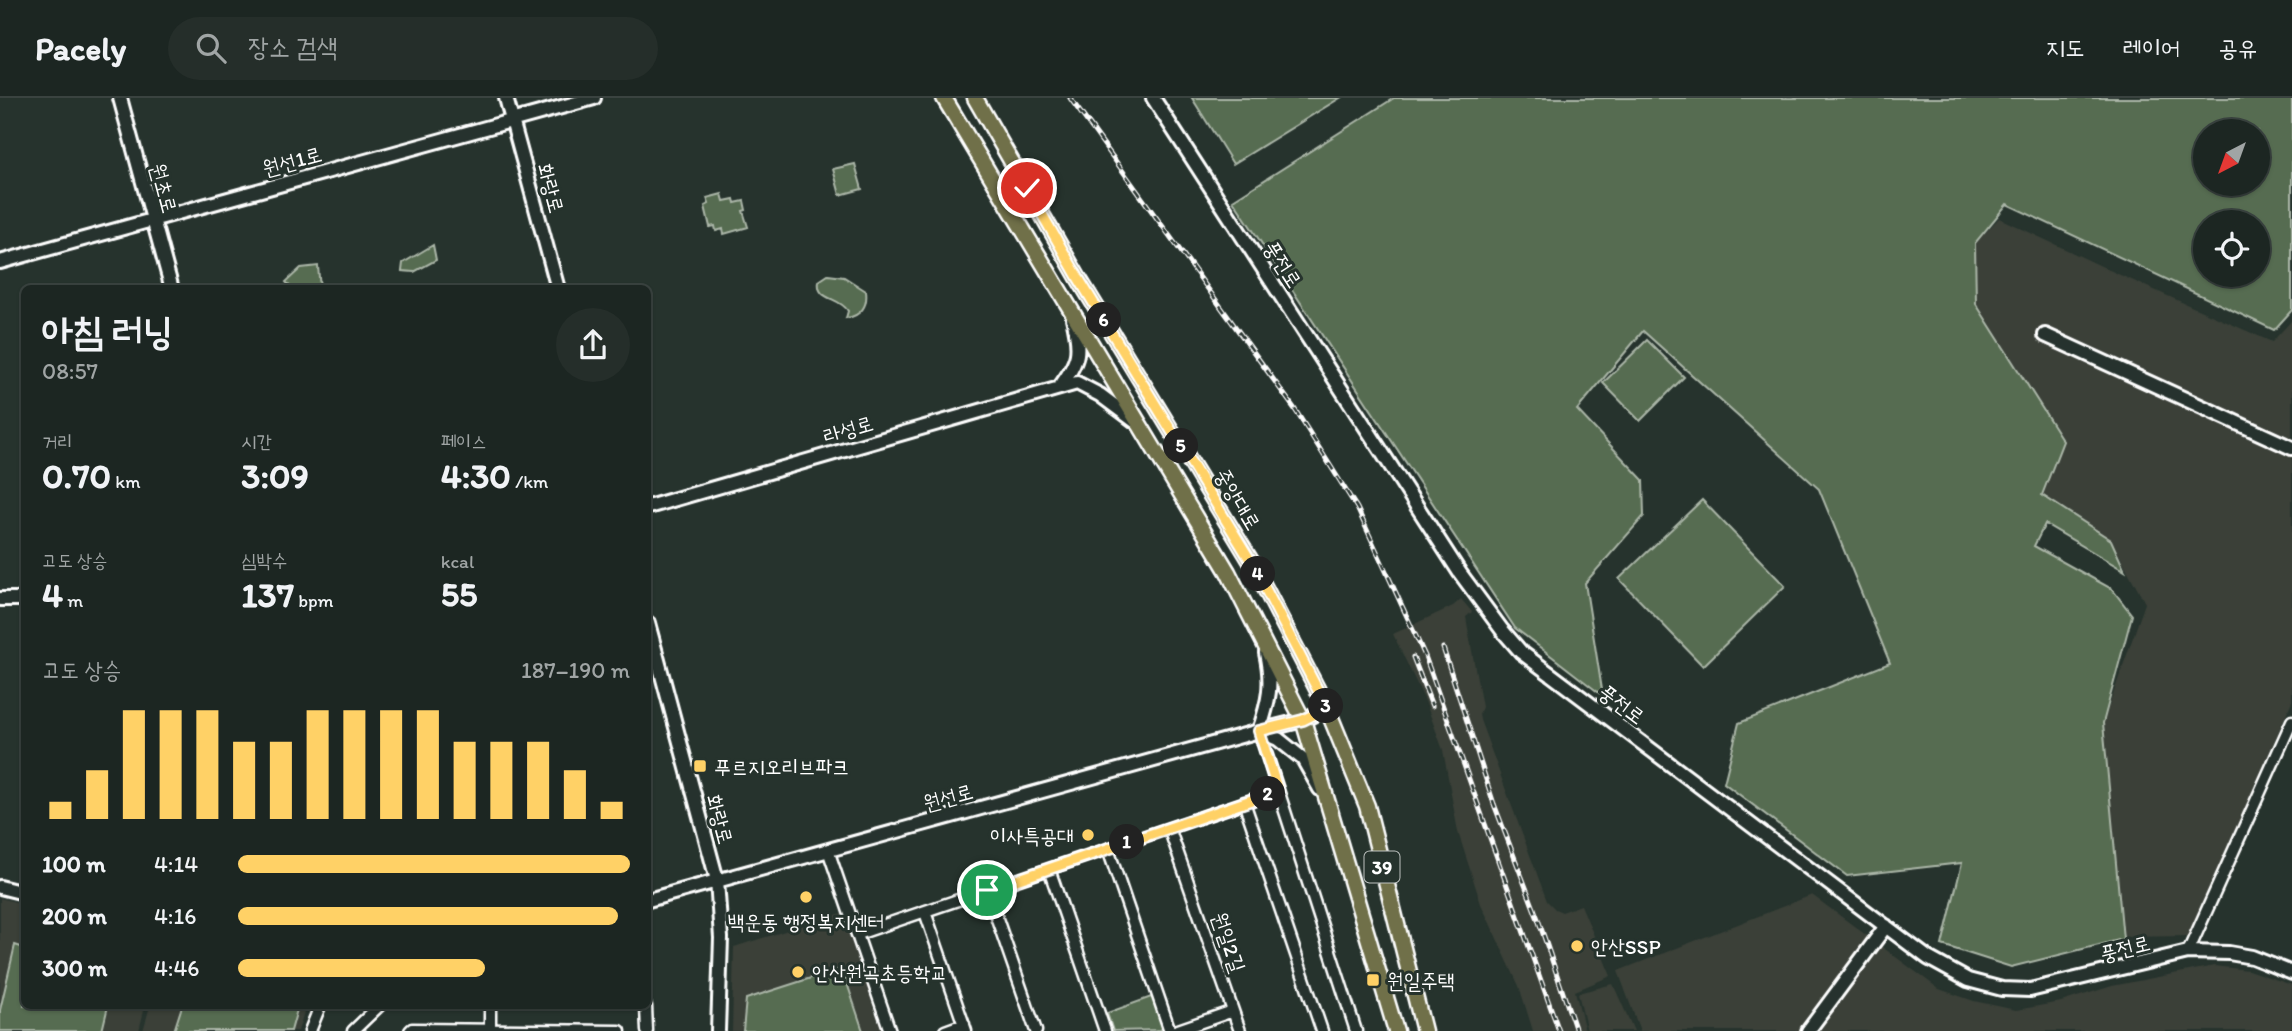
<!DOCTYPE html>
<html lang="ko">
<head>
<meta charset="utf-8">
<style>
  body { margin:0; font-family:Itim,"Poor Story",sans-serif; background:#252e2a; color:#f1f3f6; height:100vh; display:flex; flex-direction:column; font-size:26px; white-space:nowrap }
  * { box-sizing:border-box; margin:0 }
  p { font-size:23px; color:#a0a5a5 }
  .icon { flex:none; width:38px; height:38px; fill:none; stroke:currentColor; stroke-width:2; stroke-linecap:round; stroke-linejoin:round }
  .map { position:relative; flex:1; overflow:hidden }
  .drawer { position:absolute; left:21px; top:187px; width:630px; height:724px; display:flex; flex-direction:column; background:#1c2622; border-radius:10px; box-shadow:0 2px 5px #0004,0 0 0 2px #3a4340 }
  .drawer>* { flex:none }
  .needle { width:46px; rotate:221deg }
  .fabs { position:absolute; left:2193px; top:21px; display:grid; gap:14px }
  .fabs a { display:grid; place-items:center; width:77px; height:77px; border-radius:50%; background:#1c2622; box-shadow:0 2px 5px #0004,0 0 0 2px #3a4340; font-size:35px }
  .pin { position:absolute; display:grid; place-items:center; width:60px; height:60px; color:#fff; margin:-30px; border:4px solid #fff; border-radius:50%; box-shadow:0 2px 7px #0007 }
  .km { position:absolute; width:35px; height:35px; margin:-18px; border-radius:50%; background:#222; color:#fff; font-size:19px; line-height:35px; text-align:center }
  .round { display:grid; place-items:center; flex:none; width:74px; height:74px; border-radius:37px; background:#252e2a }
  .summary { display:flex; align-items:center; justify-content:space-between; height:119px; padding:0 21px }
  h1 { font-size:38px; font-weight:700; line-height:52px }
  .metrics { display:grid; grid-template-columns:repeat(3,1fr); gap:10px; height:119px; padding:7px 21px }
  .metrics div { display:grid; align-content:center }
  .metrics b { font-size:35px; font-weight:700 }
  .metrics small { font-size:19px; font-weight:400 }
  .metrics p { font-size:19px }
  .chart { height:196px; padding:14px 21px }
  .chart p { display:flex; justify-content:space-between }
  .chart svg { width:100%; height:126px; margin-top:7px; stroke:#ffd166; stroke-width:6 }
  ul { padding:0 21px; list-style:none; font-size:23px }
  li { display:grid; grid-template-columns:112px 84px 1fr; align-items:center; height:52px }
  li i { height:18px; border-radius:9px; background:#ffd166 }
  header { display:flex; align-items:center; gap:42px; box-sizing:border-box; height:98px; padding:0 35px; background:#1c2622; border-bottom:2px solid #3a4340 }
  header strong { font-size:33px }
  nav { display:flex; gap:38px; margin-inline-start:auto; font-size:24px }
  .search { width:490px; height:63px; background:#252e2a; display:flex; align-items:center; gap:18px; box-sizing:border-box; padding:0 24px; border-radius:38px; color:#a0a5a5; font-size:26px }
  .map>svg:first-child { display:block }
  .built { fill:#3a4038 }
  .green { fill:#576c51; stroke:#abb6a8; stroke-width:2; fill-rule:evenodd }
  .lines { fill:none; stroke-linecap:round; stroke-linejoin:round }
  .minor-casing { stroke:#fff; stroke-width:15 }
  .tertiary-casing { stroke:#fff; stroke-width:18 }
  .secondary-casing { stroke:#fff; stroke-width:18 }
  .primary-casing { stroke:#fff; stroke-width:19 }
  .minor { stroke:#26332d; stroke-width:10 }
  .tertiary { stroke:#26332d; stroke-width:12 }
  .secondary { stroke:#26332d; stroke-width:12 }
  .primary { stroke:#6f704a; stroke-width:14 }
  .rail-casing { stroke:#fff; stroke-width:5 }
  .rail { stroke:#26332d; stroke-width:2.5; stroke-dasharray:8; stroke-linecap:butt }
  .route-casing { stroke:#fff; stroke-width:14 }
  .route { stroke:#ffd166; stroke-width:9 }
  .poi-dot { fill:#ffd166; stroke:#26332d; stroke-width:2.5 }
  .labels { text-anchor:middle; dominant-baseline:central; stroke-width:6; stroke-linejoin:round; paint-order:stroke }
  .shield { fill:#26332d; stroke:#bec2c0; stroke-width:2 }
  .shield-label { font-size:19px; font-weight:bold; fill:#fff }
  .street-label { font-size:21px; fill:#fff; stroke:#26332d }
  .poi-label { font-size:21px; fill:#fff; stroke:#26332d; text-anchor:start }
</style>
</head>
<body>
<header>
<strong>Pacely</strong>
<div class="search"><svg class="icon" aria-label="search" viewBox="0 0 24 24"><circle cx="10" cy="10" r="6"/><path d="M15 15l6 6"/></svg>장소 검색</div>
<nav><a>지도</a><a>레이어</a><a>공유</a></nav>
</header>
<div class="map">
<svg width="2292" height="933" viewBox="0 0 2292 933">
  <rect width="100%" height="100%" fill="#26332d"/>
  <filter id="ink" filterUnits="userSpaceOnUse"><feTurbulence type="fractalNoise" baseFrequency=".0143" numOctaves="2"/><feDisplacementMap in="SourceGraphic" scale="14" xChannelSelector="R" yChannelSelector="G"/><feConvolveMatrix kernelMatrix="1 2 1 2 8 2 1 2 1" color-interpolation-filters="sRGB"/></filter>
  <g filter="url(#ink)">
    <path class="built" d="M1999,120L2118,176L2272,244L2292,222V603L2189,838L2122,839L2103,625L2145,505L2111,442L2041,397L2062,343L1976,206L1973,171L1975,145Z
      M1461,501L1472,514L1466,519L1482,609L1479,616L1480,622L1547,803L1555,811L1562,814L1581,807L1611,878L1575,893L1585,933H1533L1519,888L1481,806L1458,734L1443,652L1425,603L1393,536L1453,508Z
      M1812,797L1939,891L1974,903L2016,912L2061,904L2112,888L2214,868L2248,872L2292,887V933H1640L1618,873Z
      M0,800L24,806V908H145L139,933H0Z
      M842,815L882,933H732L734,849Z
      M1613,886L1634,933H1587L1578,895Z
      M150,908H306L298,933H143Z"/>
    <path class="green" d="M1192,0H1340L1233,66Z
      M1394,0H2292V212L2274,232L2007,106L1975,145L1976,206L2063,343L2042,397L2111,442L2125,473L2045,426L2034,448L2112,491L2132,517L2103,625L2123,841L2011,869L1942,847L1962,765L1847,778L1724,685L1739,625L1890,565L1819,391L1643,233L1577,312L1643,382L1644,418L1585,485L1603,598L1515,530L1233,102ZM2205,33H2258V86H2205ZM2205,124H2258V177H2205Z
      M855,66L862,91L840,97L833,71Z
      M722,96L724,103L734,101L735,105L744,103L746,112L743,113L748,129L724,136L723,131L716,133L715,128L710,129L705,108L709,106L707,100Z
      M433,147L436,162L414,174L402,173L403,165Z
      M318,168L320,191H292L286,184L301,170Z
      M828,177L844,179L866,193C868,208 861,218 846,220L848,213C839,198 816,203 819,183Z
      M1647,242L1684,279L1640,323L1603,285Z
      M1702,402L1785,488L1703,568L1619,481Z
      M15,847L24,850V908H108L102,933H0V912Z
      M842,870L863,933H743L746,901Z
      M1154,898L1164,926L1161,932L1113,933L1107,915Z
      M182,908H298L291,933H174Z"/>
    <g class="lines">
      <g class="minor-casing">
        <path id="minor" d="M1259,633L1356,933
          M1244,704L1322,933
          M1169,730L1233,913L1175,933
          M1108,751L1170,933
          M828,752L890,933
          M1049,771L1105,933
          M987,792L1036,933
          M925,814L966,933
          M858,836L1278,693
          M2188,854L2292,623
          M490,908V933
          M646,908L647,933
          M1233,913L1240,933
          M310,933L320,908
          M353,933L379,908
          M410,933L412,931L620,933
          M945,933L964,926"/>
      </g>
      <g class="tertiary-casing">
        <path id="tertiary" d="M120,0L172,191
          M506,0L558,191
          M1153,0L1460,475L1502,532L1521,554L1928,860L1968,882L2002,891L2030,892L2188,854L2229,855L2252,859L2292,875
          M0,164L594,0
          M2045,237L2292,350
          M1059,290C1080,262 1081,253 1073,220
          M648,409L1077,285L1100,297L1136,324
          M0,501H24
          M648,525L717,782L721,840L718,933
          M0,789L24,795
          M648,802L1259,633
          M1808,933L1886,828"/>
      </g>
      <g class="secondary-casing">
        <path id="secondary" d="M1259,633L1278,641L1303,661L1320,691
          M1259,633C1269,603 1273,586 1266,555
          M1259,633L1303,622L1327,610"/>
      </g>
      <g class="primary-casing">
        <path id="primary" d="M944,0L1228,474L1303,622L1396,933
          M975,0L1079,181L1252,465L1327,610L1367,708L1424,933"/>
      </g>
      <use href="#minor" class="minor"/>
      <use href="#tertiary" class="tertiary"/>
      <use href="#secondary" class="secondary"/>
      <use href="#primary" class="primary"/>
      <g class="rail-casing">
        <path id="rail" d="M1070,0L1294,310L1357,410L1425,558L1559,933
          M1443,550L1494,706L1538,821L1576,933
          M1413,559L1432,608"/>
      </g>
      <use href="#rail" class="rail"/>
    </g>
  </g>
  <g class="lines" filter="url(#ink)">
    <g class="route-casing">
      <path id="route" d="M987,792L1278,693L1259,633L1303,622L1327,610L1252,465L1079,181L1027,90"/>
    </g>
    <use href="#route" class="route"/>
  </g>
  <g class="poi-dot">
    <rect x="693" y="661" width="14" height="14" rx="3.5"/>
    <circle cx="1088" cy="737" r="7"/>
    <circle cx="806" cy="799" r="7"/>
    <circle cx="1577" cy="848" r="7"/>
    <circle cx="798" cy="874" r="7"/>
    <rect x="1366" y="875" width="14" height="14" rx="3.5"/>
  </g>
  <g class="labels">
    <rect class="shield" x="1364.5" y="753.5" width="35" height="31" rx="5"/>
    <g class="shield-label">
      <text x="1382" y="769">39</text>
    </g>
    <g class="street-label">
      <text transform="translate(292 63) rotate(-15)">원선1로</text>
      <text transform="translate(164 90) rotate(75)">원초로</text>
      <text transform="translate(551 90) rotate(75)">화랑로</text>
      <text transform="translate(1283 166) rotate(57)">풍전로</text>
      <text transform="translate(848 331) rotate(-16)">라성로</text>
      <text transform="translate(1238 401) rotate(59)">중앙대로</text>
      <text transform="translate(1622 606) rotate(37)">풍전로</text>
      <text transform="translate(948 699) rotate(-15)">원선로</text>
      <text transform="translate(720 721) rotate(75)">화랑로</text>
      <text transform="translate(1229 844) rotate(71)">원일2길</text>
      <text transform="translate(2125 850) rotate(-14)">풍전로</text>
    </g>
    <g class="poi-label">
      <text x="714" y="668">푸르지오리브파크</text>
      <text x="1074" y="737" text-anchor="end">이사특공대</text>
      <text x="806" y="823" text-anchor="middle">백운동 행정복지센터</text>
      <text x="1591" y="848">안산SSP</text>
      <text x="812" y="874">안산원곡초등학교</text>
      <text x="1387" y="882">원일주택</text>
    </g>
  </g>
</svg>
<div class="fabs">
<a><svg class="needle" viewBox="-14 -14 28 28"><path d="M0-13l5 13h-10z" fill="#e53935"/><path d="M0 13l5-13h-10z" fill="#a0a5a5"/></svg></a>
<a><svg class="icon" aria-label="locate" viewBox="0 0 24 24"><circle cx="12" cy="12" r="6"/><path d="M12 2v4M12 18v4M2 12h4M18 12h4"/></svg></a>
</div>
<div class="pin" style="left:987px;top:792px;background:#1e9e55"><svg class="icon" aria-label="arrive" viewBox="0 0 24 24"><path d="M6 21V4h12l-3 4 3 4H6"/></svg></div>
<div class="pin" style="left:1027px;top:90px;background:#d93025"><svg class="icon" aria-label="check" viewBox="0 0 24 24"><path d="M5 12l5 5 9-10"/></svg></div>
<b class="km" style="left:1127px;top:744px">1</b>
<b class="km" style="left:1268px;top:696px">2</b>
<b class="km" style="left:1326px;top:608px">3</b>
<b class="km" style="left:1258px;top:476px">4</b>
<b class="km" style="left:1181px;top:348px">5</b>
<b class="km" style="left:1104px;top:222px">6</b>
<section class="drawer">
<div class="summary"><div><h1>아침 러닝</h1><p>08:57</p></div><a class="round"><svg class="icon" aria-label="share" viewBox="0 0 24 24"><path d="M12 15V3M7 8l5-5 5 5M5 13v7h14v-7"/></svg></a></div>
<div class="metrics">
<div><p>거리</p><b>0.70<small> km</small></b></div>
<div><p>시간</p><b>3:09</b></div>
<div><p>페이스</p><b>4:30<small> /km</small></b></div>
</div>
<div class="metrics">
<div><p>고도 상승</p><b>4<small> m</small></b></div>
<div><p>심박수</p><b>137<small> bpm</small></b></div>
<div><p>kcal</p><b>55</b></div>
</div>
<div class="chart"><p><span>고도 상승</span>187–190 m</p>
<svg viewBox="0 0 160 44" preserveAspectRatio="none"><path d="M5 44V38M15 44V27M25 44V6M35 44V6M45 44V6M55 44V17M65 44V17M75 44V6M85 44V6M95 44V6M105 44V6M115 44V17M125 44V17M135 44V17M145 44V27M155 44V38"/></svg>
</div>
<ul>
<li><b>100 m</b>4:14<i style="width:100%"></i></li>
<li><b>200 m</b>4:16<i style="width:97%"></i></li>
<li><b>300 m</b>4:46<i style="width:63%"></i></li>
</ul>
</section>
</div>
</body>
</html>
